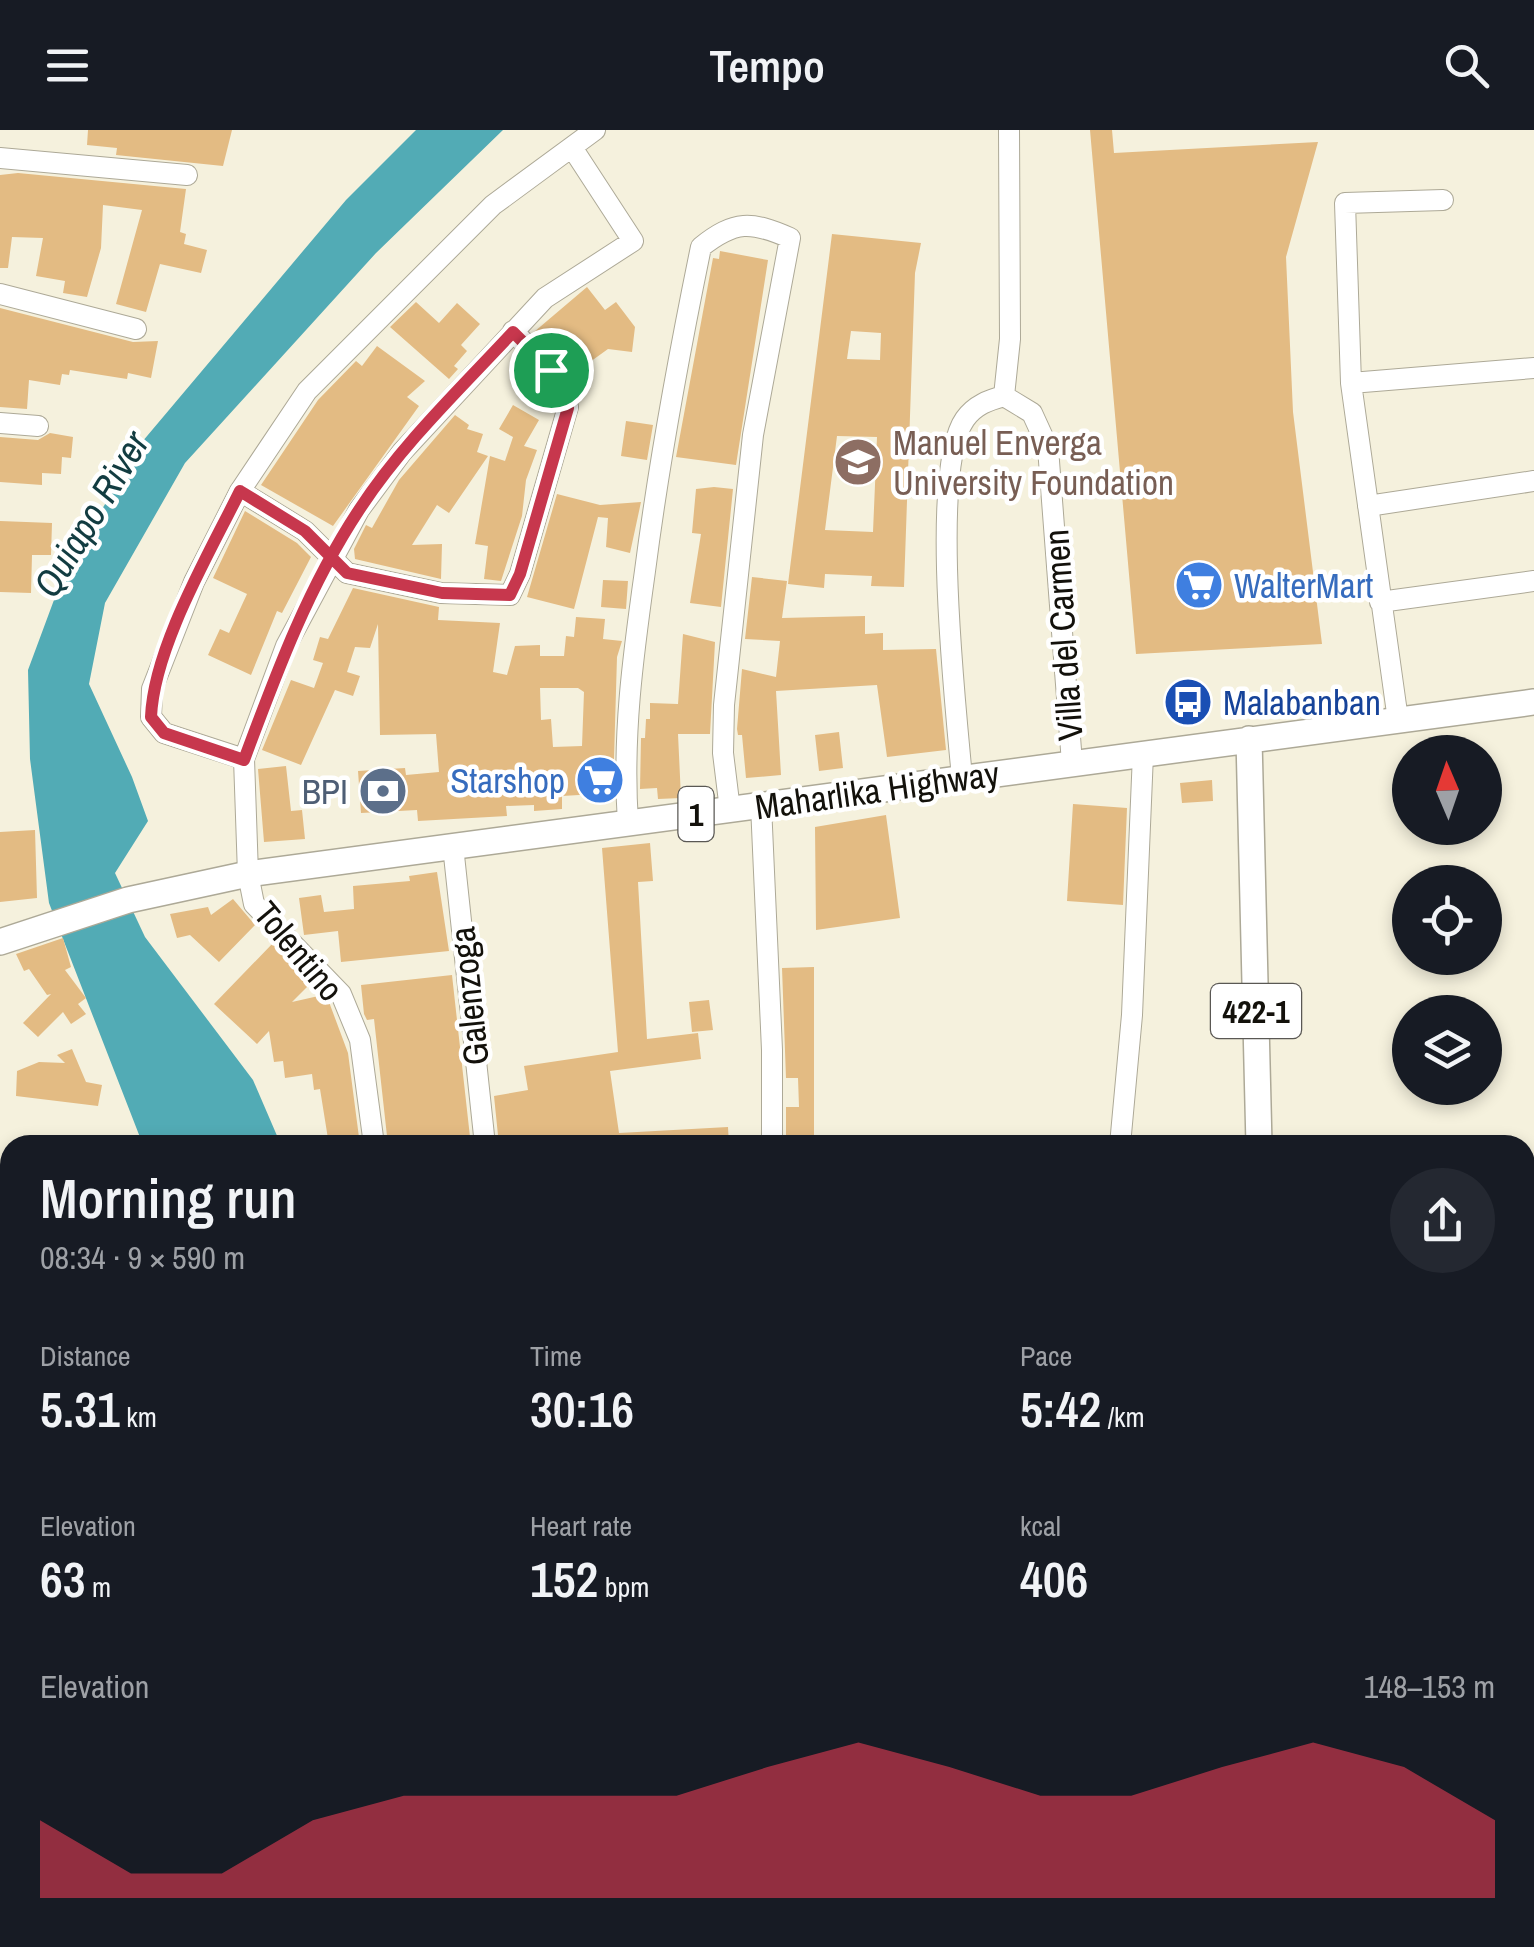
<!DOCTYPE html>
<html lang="en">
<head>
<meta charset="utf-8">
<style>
  body { margin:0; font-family:"Archivo Narrow",sans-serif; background:#242831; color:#f1f3f6; height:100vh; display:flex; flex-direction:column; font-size:38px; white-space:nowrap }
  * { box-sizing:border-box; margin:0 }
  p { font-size:32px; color:#9ea1a6 }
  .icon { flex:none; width:55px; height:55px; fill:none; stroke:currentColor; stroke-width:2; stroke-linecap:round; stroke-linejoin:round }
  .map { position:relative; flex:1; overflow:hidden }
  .panel { position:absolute; left:0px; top:1005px; width:1535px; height:812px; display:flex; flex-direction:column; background:#171b24; border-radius:30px 30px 0 0; box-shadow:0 5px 15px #0003 }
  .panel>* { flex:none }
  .needle { width:65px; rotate:358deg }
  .fabs { position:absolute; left:1392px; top:605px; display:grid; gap:20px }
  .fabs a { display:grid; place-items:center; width:110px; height:110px; border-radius:50%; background:#171b24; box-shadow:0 5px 15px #0003; font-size:50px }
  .pin { position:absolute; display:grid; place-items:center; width:85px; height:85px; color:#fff; margin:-42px; border:5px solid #fff; border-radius:50%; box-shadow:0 2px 10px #0007 }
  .round { display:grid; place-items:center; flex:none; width:105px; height:105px; border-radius:52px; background:#242831 }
  .headline { display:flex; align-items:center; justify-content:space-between; height:170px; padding:0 40px }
  h1 { font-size:55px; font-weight:600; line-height:75px }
  .metrics { display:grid; grid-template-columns:repeat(3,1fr); gap:15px; height:170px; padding:10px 40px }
  .metrics div { display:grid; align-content:center }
  .metrics b { font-size:50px; font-weight:600 }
  .metrics small { font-size:28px; font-weight:400 }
  .metrics p { font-size:28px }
  .chart { height:280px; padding:20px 40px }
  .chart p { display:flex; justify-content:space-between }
  .chart svg { width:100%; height:180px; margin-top:10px; fill:#c7374d; opacity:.7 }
  header { display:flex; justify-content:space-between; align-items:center; height:130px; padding:0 40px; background:#171b24; font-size:45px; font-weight:600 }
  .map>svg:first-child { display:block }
  .water { fill:#52abb5 }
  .building { fill:#e3bb83; fill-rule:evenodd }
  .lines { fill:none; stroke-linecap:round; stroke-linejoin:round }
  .minor-casing { stroke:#ada997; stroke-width:22 }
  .major-casing { stroke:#ada997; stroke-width:28 }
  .minor { stroke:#fff; stroke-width:20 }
  .major { stroke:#fff; stroke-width:25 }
  .rail-casing { stroke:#403e35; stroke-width:9 }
  .rail { stroke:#fff; stroke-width:5; stroke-dasharray:15; stroke-linecap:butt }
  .route-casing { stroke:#fff; stroke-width:20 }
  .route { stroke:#c7374d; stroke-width:12 }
  .labels { text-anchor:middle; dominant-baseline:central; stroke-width:9; stroke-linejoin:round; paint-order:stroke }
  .shield { fill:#fff; stroke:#5a5854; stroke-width:2.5 }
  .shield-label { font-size:32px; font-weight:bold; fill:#13110b }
  .education-label { font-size:35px; fill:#785e54; stroke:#fff; text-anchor:start }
  .shop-label { font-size:35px; fill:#366cbe; stroke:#fff; text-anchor:start }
  .street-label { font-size:35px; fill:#13110b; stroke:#fff }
  .transit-label { font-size:35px; fill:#164399; stroke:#fff; text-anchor:start }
  .service-label { font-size:35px; fill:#4e5e75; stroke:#fff; text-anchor:end }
  .water-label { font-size:38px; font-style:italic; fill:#123c41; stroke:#fff }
</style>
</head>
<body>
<header><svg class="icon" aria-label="menu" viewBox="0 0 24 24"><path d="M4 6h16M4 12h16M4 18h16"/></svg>Tempo<svg class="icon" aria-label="search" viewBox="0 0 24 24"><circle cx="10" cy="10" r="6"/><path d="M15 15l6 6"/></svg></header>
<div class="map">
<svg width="1534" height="1817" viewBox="0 0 1534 1817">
  <rect width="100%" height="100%" fill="#f5f1dd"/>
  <path class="water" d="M416,0H503L376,123L185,333L105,473L89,554L132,647L148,691L115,743L145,807L253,950L281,1015H143L49,773L30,629L28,540L64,443L142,312L346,70Z"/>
  <path class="building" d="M88,0H232L223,36L116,25L117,18L87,15Z
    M1090,0H1112L1114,23L1318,12L1286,127L1293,282L1322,514L1136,524Z
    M18,43L186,59L180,102L186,104L184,114L207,120L201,143L160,134L146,182L116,174L142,80L103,75L101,118L87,167L63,163L65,151L36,146L43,108L12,107L8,138H0V45Z
    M832,104L921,113L915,143L904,457L871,456L872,446L825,444L824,458L788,454ZM851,201L881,203L880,230L847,229ZM837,306L877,307L873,402L825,400Z
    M720,121L768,130L736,335L676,327L713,128L719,129Z
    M587,157L605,180L616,172L635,197L632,222L608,219L569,247L561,231L534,202Z
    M416,172L439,193L457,173L480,194L461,215L467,221L454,236L458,239L449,249L390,197Z
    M0,178L133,212L158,211L151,248L128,243L127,249L70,240L69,245L62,244L60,255L29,250L27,279L0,277Z
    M377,216L425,251L407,267L419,276L333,396L261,355L318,270L356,231L362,236Z
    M513,275L539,290L524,316L537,320L526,350L522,386L501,451L484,449L488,416L475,414L490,326L505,331L513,307L499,299Z
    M455,285L469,295L467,299L483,304L477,322L488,326L449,383L437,375L412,415L442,414L441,449L355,429L354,419L366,395L372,398L399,350Z
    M626,291L653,295L647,330L621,326Z
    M50,303L73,307L71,328L62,327L61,344L42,343V355L0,352V307L38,310Z
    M714,357L733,359L721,477L690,473L701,404L692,403L696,359Z
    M557,364L600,375L641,372L630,423L606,417L608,388L598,387L574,479L527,467Z
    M245,381L297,413L311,427L282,483L277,481L251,545L208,525L220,499L229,503L247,464L213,448Z
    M0,391L52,393L51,425H32L31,463L0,462Z
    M752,447L787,451L782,488L865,486V504L883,503V520L936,519L946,620L887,627L877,555L776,561L781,645L746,648L742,605H738L737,599L742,539L776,547L780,511L745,509Z
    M603,450L628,451L626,479L601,477Z
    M353,458L439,477L438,490L500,493L493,542L507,545L515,516L540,515V526H564L566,506L574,507L576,487L605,489L603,509L622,511L617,527L613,663L562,666V679L534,681V675L506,676L507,686L418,691L417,680L361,683L358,641L405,638L406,645L439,642L436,604L380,605L378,494L370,518L355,517L347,542L360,546L353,566L335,560L301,635L262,620L291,550L314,558L323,533L313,530L320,507L328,509ZM540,558H578L584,562L582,616L553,617L551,589L541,590Z
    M683,504L715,512L710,604H678L681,668L658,669L657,658L640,659L641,608H645L646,589H650V573L678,574Z
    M839,602L843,638L819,641L815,605Z
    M286,636L291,681L302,680L305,709L264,712L258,639Z
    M1212,650L1213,671L1182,673L1180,653Z
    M1073,674L1127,678L1123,775L1067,771Z
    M886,685L900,788L816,800L815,697Z
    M35,700L37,768L0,772V702Z
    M650,713L653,751L638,752L647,909L698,903L701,929L610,941L619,1003L728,997L729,1015H499L494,966L528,960L524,936L618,922L602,718Z
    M437,742L449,821L341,832L338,801L304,805L299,768L321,765L324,782L354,779L353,756L410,751L409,746Z
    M233,769L255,795L219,832L190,805L177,808L170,784L208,777L211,785Z
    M63,808L71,837L65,840L86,868L78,874L86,884L71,894L63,882L38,907L23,893L51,864L47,865L29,839L24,841L16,824Z
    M273,813L311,853L292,872L323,865L329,872L348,923L360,1015H329L320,959L314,960L312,944L285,948L283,931L274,932L269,901L257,914L214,874Z
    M814,837V1015H786V977H799L798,948H786L782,838Z
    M452,845L470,1007L424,1015H388L374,889L367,890L364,884L361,855Z
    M709,870L713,900L692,902L689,872Z
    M72,919L86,952L102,955L98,976L16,966L17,941L39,932L65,933L57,925Z"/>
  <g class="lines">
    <g class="minor-casing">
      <path id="minor" d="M0,28L187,45
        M0,164L136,199
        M1351,253L1534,238
        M1004,266L1010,209L1009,0
        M0,293L38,296
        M240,361L305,401L347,443L441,463L510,465L520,444L568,277L551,240L513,201
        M1368,376L1534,351
        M1380,472L1534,451
        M1398,590L1351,253L1345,73L1443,70
        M244,629L164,603L151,587L152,559L194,452L240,361L307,261L493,75L595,0
        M962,648C956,579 929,339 965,289C975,275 989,270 1004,266L1032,283L1048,318L1072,633
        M761,675L772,920V1015
        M628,693C622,607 633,526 645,441C659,332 679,224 701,117C735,90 751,91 790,108L753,305L724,575L723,623L730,680
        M453,716L485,1015
        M374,1015L360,910L341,864L254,774L248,744L244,629L286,516L359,380L402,322L545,168L633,111L573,19
        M1120,1015L1132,885L1143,624
        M0,1073L10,1074
        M0,1202L10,1203"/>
    </g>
    <g class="major-casing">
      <path id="major" d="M1249,609L1259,1015
        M0,812L128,770L248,744L1534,572
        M1276,1808L1277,1817"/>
    </g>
    <use href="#minor" class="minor"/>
    <use href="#major" class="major"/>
    <g class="rail-casing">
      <path id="rail" d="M0,1721L10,1722
        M1309,1808L1431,1817"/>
    </g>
    <use href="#rail" class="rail"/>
  </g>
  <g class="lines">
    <g class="route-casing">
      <path id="route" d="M551,240L513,202C460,259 402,314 359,380C308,457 276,544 244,630L164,603L151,587C154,517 209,424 240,361L305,401L347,443L442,463L510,465L520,444L568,278L551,240"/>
    </g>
    <use href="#route" class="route"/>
  </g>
  <defs>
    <g id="university-disc" transform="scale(2.5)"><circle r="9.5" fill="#8d6e63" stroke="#fff"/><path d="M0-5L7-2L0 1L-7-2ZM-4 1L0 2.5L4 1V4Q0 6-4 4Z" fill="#fff"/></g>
    <g id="supermarket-disc" transform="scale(2.5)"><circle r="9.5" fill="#3f7fe0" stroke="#fff"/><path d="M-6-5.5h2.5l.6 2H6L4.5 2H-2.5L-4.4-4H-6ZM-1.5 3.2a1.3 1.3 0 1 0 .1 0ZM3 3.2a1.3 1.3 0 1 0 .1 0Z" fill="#fff"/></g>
    <g id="bus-disc" transform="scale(2.5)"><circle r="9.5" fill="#1a4fb4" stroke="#fff"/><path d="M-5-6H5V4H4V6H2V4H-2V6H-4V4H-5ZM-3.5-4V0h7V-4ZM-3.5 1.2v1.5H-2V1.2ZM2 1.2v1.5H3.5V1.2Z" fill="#fff"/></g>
    <g id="bank-disc" transform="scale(2.5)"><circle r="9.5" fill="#5c6f8a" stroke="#fff"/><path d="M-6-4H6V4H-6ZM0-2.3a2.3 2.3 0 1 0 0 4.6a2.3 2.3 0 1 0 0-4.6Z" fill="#fff"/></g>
  </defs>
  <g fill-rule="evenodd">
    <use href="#university-disc" x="858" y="332"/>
    <use href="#supermarket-disc" x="1199" y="455"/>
    <use href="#bus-disc" x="1188" y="572"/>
    <use href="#supermarket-disc" x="600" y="650"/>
    <use href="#bank-disc" x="383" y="661"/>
  </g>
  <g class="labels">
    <g class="shield">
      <rect x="678.5" y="657" width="35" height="54" rx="8"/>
      <rect x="1211" y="854" width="90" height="54" rx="8"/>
    </g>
    <g class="shield-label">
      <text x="696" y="684">1</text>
      <text x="1256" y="881">422-1</text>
    </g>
    <g class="education-label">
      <text x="893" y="312">Manuel Enverga<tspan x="893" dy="40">University Foundation</tspan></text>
    </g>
    <g class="shop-label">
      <text x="1234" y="455">WalterMart</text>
      <text x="565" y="650" text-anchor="end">Starshop</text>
    </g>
    <g class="street-label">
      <text transform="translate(1063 505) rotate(-94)">Villa del Carmen</text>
      <text transform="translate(877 660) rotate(-8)">Maharlika Highway</text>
      <text transform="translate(299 821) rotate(50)">Tolentino</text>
      <text transform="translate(469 866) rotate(-96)">Galenzoga</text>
    </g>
    <g class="transit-label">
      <text x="1223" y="572">Malabanban</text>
    </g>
    <g class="service-label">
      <text x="348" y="661">BPI</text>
    </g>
    <g class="water-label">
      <text transform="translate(91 384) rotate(-59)">Quiapo River</text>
    </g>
  </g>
</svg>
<div class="fabs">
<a><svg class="needle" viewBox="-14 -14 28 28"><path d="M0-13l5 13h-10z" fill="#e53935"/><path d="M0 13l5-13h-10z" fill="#9ea1a6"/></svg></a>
<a><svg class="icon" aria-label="locate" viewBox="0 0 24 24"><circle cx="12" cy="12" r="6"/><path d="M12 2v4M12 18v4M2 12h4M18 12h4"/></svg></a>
<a><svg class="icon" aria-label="layers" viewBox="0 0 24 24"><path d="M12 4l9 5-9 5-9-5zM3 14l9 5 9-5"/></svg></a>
</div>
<div class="pin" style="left:551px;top:240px;background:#1e9e55"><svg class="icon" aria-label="arrive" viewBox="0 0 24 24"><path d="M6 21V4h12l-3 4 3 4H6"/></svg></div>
<section class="panel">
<div class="headline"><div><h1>Morning run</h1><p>08:34 · 9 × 590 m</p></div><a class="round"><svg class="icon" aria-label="share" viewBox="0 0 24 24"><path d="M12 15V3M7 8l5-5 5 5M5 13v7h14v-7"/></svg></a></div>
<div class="metrics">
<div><p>Distance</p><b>5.31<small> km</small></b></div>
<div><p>Time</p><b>30:16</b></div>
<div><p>Pace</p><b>5:42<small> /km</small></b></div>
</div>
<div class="metrics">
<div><p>Elevation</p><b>63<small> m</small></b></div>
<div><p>Heart rate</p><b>152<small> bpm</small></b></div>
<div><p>kcal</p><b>406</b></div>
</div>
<div class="chart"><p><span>Elevation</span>148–153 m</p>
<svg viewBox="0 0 160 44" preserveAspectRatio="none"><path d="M0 44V25L10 38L20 38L30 25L40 19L50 19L60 19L70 19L80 12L90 6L100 12L110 19L120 19L130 12L140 6L150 12L160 25V44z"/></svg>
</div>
</section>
</div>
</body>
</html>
